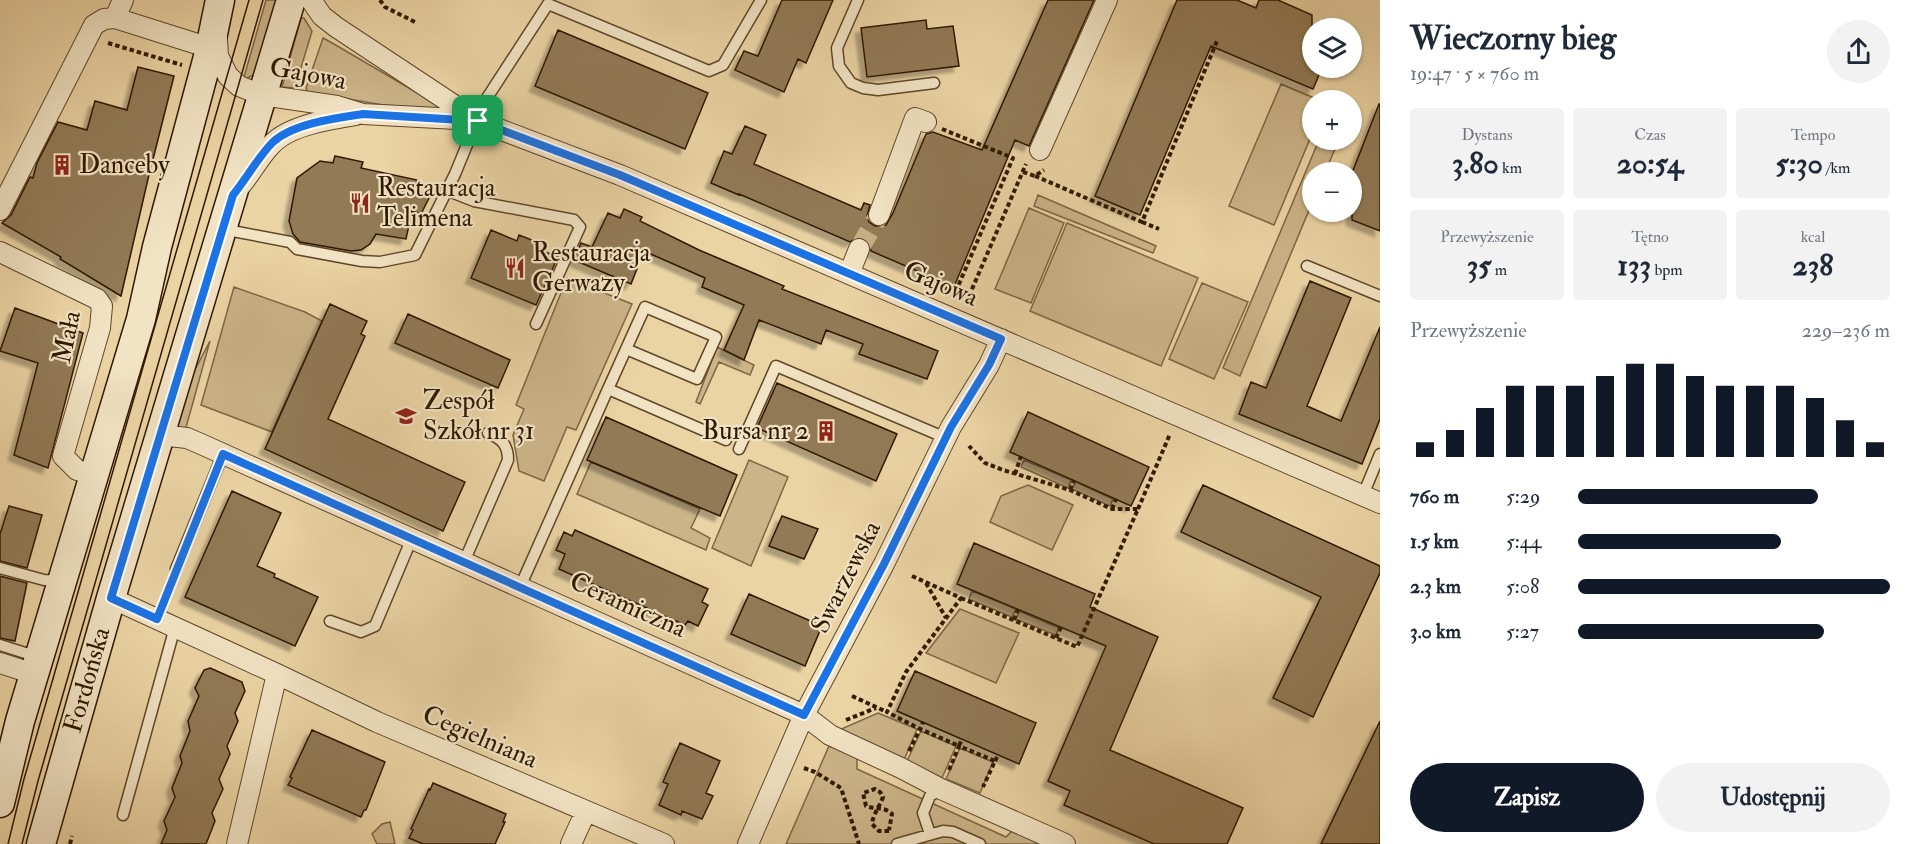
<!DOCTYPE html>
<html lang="pl">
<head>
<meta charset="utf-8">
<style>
  body { margin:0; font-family:"IM FELL Double Pica",serif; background:#f2f2f3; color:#1f2937; height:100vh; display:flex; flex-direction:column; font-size:22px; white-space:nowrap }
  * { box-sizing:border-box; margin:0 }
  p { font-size:20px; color:#747a83 }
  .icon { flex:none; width:33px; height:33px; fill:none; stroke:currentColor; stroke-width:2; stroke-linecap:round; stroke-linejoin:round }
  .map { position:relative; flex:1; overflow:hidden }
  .sheet { display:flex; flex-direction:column; background:#fff; width:540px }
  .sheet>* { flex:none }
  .buttons { position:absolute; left:1302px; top:18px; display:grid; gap:12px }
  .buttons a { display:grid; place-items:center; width:60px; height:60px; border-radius:50%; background:#fff; box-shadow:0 2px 4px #0004; font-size:30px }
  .pin { position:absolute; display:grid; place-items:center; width:51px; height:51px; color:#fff; margin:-26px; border-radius:12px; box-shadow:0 3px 9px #0006 }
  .round { display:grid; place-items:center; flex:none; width:63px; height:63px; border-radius:32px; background:#f2f2f3 }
  .summary { display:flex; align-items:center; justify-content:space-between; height:102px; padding:0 30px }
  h1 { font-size:33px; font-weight:800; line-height:45px }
  .metrics { display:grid; grid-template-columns:repeat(3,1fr); gap:9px; height:102px; padding:6px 30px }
  .metrics div { display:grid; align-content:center; border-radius:6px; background:#f2f2f3; text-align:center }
  .metrics b { font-size:30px; font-weight:800 }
  .metrics small { font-size:16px; font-weight:400 }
  .metrics p { font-size:16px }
  .chart { height:168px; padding:12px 30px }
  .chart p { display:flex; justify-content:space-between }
  .chart svg { width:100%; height:108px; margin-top:6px; stroke:#111827; stroke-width:6 }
  .cta { display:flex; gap:12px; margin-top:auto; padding:12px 30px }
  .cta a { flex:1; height:69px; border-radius:36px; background:#111827; color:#fff; font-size:24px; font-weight:800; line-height:69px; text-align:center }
  .cta a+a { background:#f2f2f3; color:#1f2937 }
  ul { padding:0 30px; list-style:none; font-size:20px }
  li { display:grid; grid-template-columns:96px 72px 1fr; align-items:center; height:45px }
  li i { height:15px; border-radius:8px; background:#111827 }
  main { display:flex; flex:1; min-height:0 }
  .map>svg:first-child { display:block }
  .green { fill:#cbb488; stroke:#7e6644; stroke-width:1.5 }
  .building { fill:#917a55; stroke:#301800; stroke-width:1.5; filter:url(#shadow) }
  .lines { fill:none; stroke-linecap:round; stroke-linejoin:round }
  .minor-tunnel { stroke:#c6ae83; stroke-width:20; stroke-dasharray:20 10; stroke-linecap:butt }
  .service-casing { stroke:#5f4729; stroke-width:13 }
  .minor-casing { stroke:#5f4729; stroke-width:22 }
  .secondary-casing { stroke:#301800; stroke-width:31 }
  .path { stroke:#301800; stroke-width:4; stroke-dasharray:4.5 3; stroke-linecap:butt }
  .service { stroke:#f2e3c4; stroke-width:10 }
  .minor { stroke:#f2e3c4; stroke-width:20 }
  .secondary { stroke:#f2e3c4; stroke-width:28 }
  .tram { stroke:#301800; stroke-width:1.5 }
  .route-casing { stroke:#fff; stroke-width:12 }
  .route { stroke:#1a73e8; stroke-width:8 }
  .labels { text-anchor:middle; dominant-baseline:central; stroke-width:4.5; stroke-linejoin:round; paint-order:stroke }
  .street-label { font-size:26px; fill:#301800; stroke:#f2e3c4 }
  .poi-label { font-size:26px; fill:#301800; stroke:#f2e3c4; text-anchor:start }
</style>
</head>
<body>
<main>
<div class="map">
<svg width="1380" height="844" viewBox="0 0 1380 844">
  <defs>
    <filter id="shadow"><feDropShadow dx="-5.5" dy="5.5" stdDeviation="1.5" flood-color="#0004"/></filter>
  </defs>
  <rect width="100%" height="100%" fill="#ebd4a4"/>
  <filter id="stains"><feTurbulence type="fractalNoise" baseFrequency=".00333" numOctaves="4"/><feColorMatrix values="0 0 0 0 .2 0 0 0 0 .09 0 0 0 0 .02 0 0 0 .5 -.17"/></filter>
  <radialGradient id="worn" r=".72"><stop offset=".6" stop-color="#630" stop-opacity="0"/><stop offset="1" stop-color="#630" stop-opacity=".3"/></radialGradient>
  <path class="green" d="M266,0H277L254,75L247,78L244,77Z
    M301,18H304L312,31L295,88L282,87Z
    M323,38L334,44L455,115L453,117L308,92L306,88Z
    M1281,84L1319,100H1312V134L1274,225L1229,206Z
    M1319,140H1339L1325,172H1312V203L1240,376L1223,368Z
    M1038,195L1156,246L1153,253L1034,206Z
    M1029,208L1064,223L1031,303L995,289Z
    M1067,223L1198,278L1161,366L1030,311Z
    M567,278L632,304L576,430L567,427L544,481L519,471L513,435L524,409L516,405Z
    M1202,283L1248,302L1214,379L1169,359Z
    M234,287L305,312L322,321L272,432L201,405Z
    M210,341L185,431L176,425L190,379Z
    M717,347L754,365L750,375L719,362L700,404L696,402Z
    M749,460L788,477L751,566L712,548Z
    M1024,460L1071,480L1068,488L1021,467Z
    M591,462L700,509L691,528L710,538L706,550L577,494Z
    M1076,482L1113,499L1110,506L1072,489Z
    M1028,485L1073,505L1052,550L990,522L1001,496Z
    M972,591L1016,609L1012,617L969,599Z
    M960,609L1019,633L996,683L926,653Z
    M1019,611L1059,628L1056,635L1016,619Z
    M878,713L917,729L904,760L839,730Z
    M921,731L956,746L942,778L907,761Z
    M829,746L857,755V769L1006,837L1012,831L1041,844H786Z
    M960,748L993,762L980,793L946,779Z
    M390,822L395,844H377L372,834L382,824Z"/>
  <path class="building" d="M782,0H833L806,63L798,59L784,92L735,70L744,51L758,56Z
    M1048,0H1094L1029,146L1015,140L954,287L871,251L869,242L864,238L857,237L850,242L739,194V195L711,183L724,151L732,154L745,126L766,135L754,164L861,210L864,203L870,205L867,216L869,222L875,226L886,225L893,213L926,134L933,132L982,150Z
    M1177,0H1237L1256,8L1259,0H1278L1312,15V68H1322L1313,89L1211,46L1140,215L1095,196Z
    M926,20L927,29L953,26L959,66L867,77L861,28Z
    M558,30L708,93L685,149L535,86Z
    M138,67L174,76L148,179L121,296L60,259L61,257L2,223L11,215L30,177L33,178L37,163L58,122L87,130L95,101L127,110Z
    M1379,104H1380V231L1352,220V173Z
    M335,156L363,162L361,168L417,180L415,190L430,196L421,214L412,211L406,239L376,234L370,244L361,250L351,251L300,242L293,234L289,221L297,178L320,161L333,163Z
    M624,209L642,217L640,221L699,250L784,286L782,289L938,351L927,379L859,354L863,344L826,330L821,344L759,320L744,360L724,350L744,305L702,287L705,278L644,251L631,284L574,260L581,243L592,247L608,213L620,218Z
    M491,230L517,241L519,235L537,242L535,248L558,257L536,305L471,278Z
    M1310,281L1351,298L1307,406L1341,421L1380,327V419L1362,464L1239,414L1251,382L1266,388Z
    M330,304L367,321L361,334L365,336L328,419L465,482L443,531L265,449Z
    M15,308L83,333L48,468L14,455L38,363L0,351Z
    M408,314L510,360L498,388L395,343Z
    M777,383L897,434L876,481L757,428Z
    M1028,412L1149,467L1131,506L1010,452Z
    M606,417L737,475L720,516L587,460Z
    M1203,485L1380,566V573L1313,717L1273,698L1321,597L1181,532Z
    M232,491L281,513L257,566L275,574L274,577L318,597L295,646L185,597Z
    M9,506L42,515L27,568L0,561V534Z
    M782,516L818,529L804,559L769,546Z
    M575,530L708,589L702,602L708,605L698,626L688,621L685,625L559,569L565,554L556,550L564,532L572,536Z
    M974,543L1095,594L1090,607L1158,637L1110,750L1243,808L1227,844H1154L1064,805L1070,791L1048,781L1106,646L957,584Z
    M0,576L27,583L15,641L0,638Z
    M749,594L822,626L805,666L731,634Z
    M210,668L242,682L245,691L235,713L238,721L227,746L230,754L219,779L223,789L212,813L215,821L206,844H161L167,830L164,821L175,797L172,788L182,763L180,756L190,731L188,721L199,696L195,688L204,670Z
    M915,671L1036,723L1019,764L897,711Z
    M1380,721V844H1321Z
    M312,730L385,762L366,810H364L361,817L288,785L292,778L290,777Z
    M680,743L720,761L706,793L713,796L702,819L682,811L681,815L659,805L668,784L663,782Z
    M433,783L506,814L503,822H505L495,844H423L409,838L413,830L411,829L429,789L430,790Z"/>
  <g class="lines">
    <path class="minor-tunnel" d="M859,249L879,215"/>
    <g class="service-casing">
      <path id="service" d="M858,0L837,48L839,66L851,83L863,88L878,90L934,83
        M446,190L474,201L574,220L580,227L536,324
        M222,229L290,242L297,249L362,261L380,262L415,255L455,174L485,101L548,4L709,71L723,65L761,0
        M1307,266L1380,296
        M626,349L697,379L716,337L645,307L608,389L726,440
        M739,449L776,366L946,438
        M1363,495L1380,454
        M464,562L508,460C508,445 502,439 488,433
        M0,568L44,580L61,581
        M176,569L223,454
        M520,587L608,389
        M330,621L361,632L375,626L412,538
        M0,645L38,657
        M123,815L175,627
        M930,834L923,813L930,796L941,789
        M897,844L943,831L953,832L980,844"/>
    </g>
    <g class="minor-casing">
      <path id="minor" d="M311,0L322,16L336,27L478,121L620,175L1380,503
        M115,18L123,0
        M217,38L218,56L228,76L239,86L262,95L337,106L363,114L475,120
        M1040,150L1107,0
        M241,185C252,172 260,156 272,144C290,125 331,119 356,115
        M0,210L94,25L104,19L115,18L210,48
        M879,215L915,118L926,122
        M0,252L97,299L102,306L100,328L63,456L77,470L94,475
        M849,274L859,249
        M160,435L187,438L201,444L804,715L830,735L901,768L941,789L1065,844
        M111,598L277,674L377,722L664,844
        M0,663L34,674
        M237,844L277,674
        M571,844L586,811
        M748,844L804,715L884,564L951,427L989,365L1001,339"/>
    </g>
    <g class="secondary-casing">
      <path id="secondary" d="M0,803L20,721L141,319L157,247L209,53L220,0
        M41,844L111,598L291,0"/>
    </g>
    <path class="path" d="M380,0L385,7L417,23
      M108,43L182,65
      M942,129L1013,158L953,298
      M1023,172L1035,176L1044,170
      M1035,176L1142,222L1217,41
      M1142,222L1159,229
      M920,282L922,278L956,293
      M966,303L1026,164
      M1015,474L1021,456
      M1070,490L1074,480
      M1112,509L1116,499
      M1138,509L1170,434
      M912,576L961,598L906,672L887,712L920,729L923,722
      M926,583L946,618
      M961,598L1077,647L1138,509H1112L1070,490L1003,470L985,463L969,446
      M163,602L172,581
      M1014,620L1018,609
      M1056,638L1061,627
      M852,696L887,712
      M846,720L876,708
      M909,751L920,729L959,746L962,739
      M995,761L998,755
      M804,768L815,772L841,788L859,844
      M949,770L959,746L995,761L983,787
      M889,831H879L872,824C873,814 880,806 883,797L880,792L875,789L863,793L866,806C876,810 884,806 892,814L889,830
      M70,844L72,836"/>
    <use href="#service" class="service"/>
    <use href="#minor" class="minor"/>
    <use href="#secondary" class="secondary"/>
    <path class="tram" d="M8,844L24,779L249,0
      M22,844L38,781L263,0"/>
  </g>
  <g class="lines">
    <g class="route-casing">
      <path id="route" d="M363,114L478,121L620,175L1001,339L989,365L951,427L884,564L804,715L223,454L157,619L111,598L233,195C247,178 258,157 273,142C294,123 337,118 363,114Z"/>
    </g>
    <use href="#route" class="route"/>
  </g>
  <defs>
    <g id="building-bare" transform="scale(1.62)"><path d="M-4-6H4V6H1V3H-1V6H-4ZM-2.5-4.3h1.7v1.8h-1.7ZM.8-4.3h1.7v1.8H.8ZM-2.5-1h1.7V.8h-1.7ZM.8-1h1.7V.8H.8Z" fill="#8f2418" stroke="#f2e3c4" stroke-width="2.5" paint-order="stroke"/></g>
    <g id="restaurant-bare" transform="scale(1.62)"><path d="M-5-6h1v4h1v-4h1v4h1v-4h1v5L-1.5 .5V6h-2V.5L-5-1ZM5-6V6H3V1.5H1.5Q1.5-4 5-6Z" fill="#8f2418" stroke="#f2e3c4" stroke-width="2.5" paint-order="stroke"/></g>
    <g id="school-bare" transform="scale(1.62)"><path d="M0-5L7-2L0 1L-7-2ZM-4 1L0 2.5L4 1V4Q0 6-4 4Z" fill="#8f2418" stroke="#f2e3c4" stroke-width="2.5" paint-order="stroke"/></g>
  </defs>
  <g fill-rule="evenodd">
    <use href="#building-bare" x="62" y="165"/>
    <use href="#restaurant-bare" x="360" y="203"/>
    <use href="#restaurant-bare" x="515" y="268"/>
    <use href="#school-bare" x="406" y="416"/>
    <use href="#building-bare" x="826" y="431"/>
  </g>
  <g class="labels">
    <g class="street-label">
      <text transform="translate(308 74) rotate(11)">Gajowa</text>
      <text transform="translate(941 284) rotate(23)">Gajowa</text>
      <text transform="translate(67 337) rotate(-78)">Mała</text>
      <text transform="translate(846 577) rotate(-63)">Swarzewska</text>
      <text transform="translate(628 605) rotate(24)">Ceramiczna</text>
      <text transform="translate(87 680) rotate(-74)">Fordońska</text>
      <text transform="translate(480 737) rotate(23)">Cegielniana</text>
    </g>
    <g class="poi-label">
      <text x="79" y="165">Danceby</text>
      <text x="377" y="188">Restauracja<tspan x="377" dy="30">Telimena</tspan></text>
      <text x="532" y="253">Restauracja<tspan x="532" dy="30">Gerwazy</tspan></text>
      <text x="423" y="401">Zespół<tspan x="423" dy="30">Szkół nr 31</tspan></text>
      <text x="809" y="431" text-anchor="end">Bursa nr 2</text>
    </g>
  </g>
  <rect width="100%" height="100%" filter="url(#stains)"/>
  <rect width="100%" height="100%" fill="url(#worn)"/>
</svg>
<div class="buttons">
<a><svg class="icon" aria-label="layers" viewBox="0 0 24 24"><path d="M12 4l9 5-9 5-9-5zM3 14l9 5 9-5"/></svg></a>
<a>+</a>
<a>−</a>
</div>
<div class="pin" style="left:478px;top:121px;background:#1e9e55"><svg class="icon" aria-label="arrive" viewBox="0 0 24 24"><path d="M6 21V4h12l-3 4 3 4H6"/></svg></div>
</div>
<section class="sheet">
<div class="summary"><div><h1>Wieczorny bieg</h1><p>19:47 · 5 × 760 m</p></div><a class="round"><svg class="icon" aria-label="share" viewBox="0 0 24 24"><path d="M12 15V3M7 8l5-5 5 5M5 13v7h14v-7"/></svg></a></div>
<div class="metrics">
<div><p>Dystans</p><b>3.80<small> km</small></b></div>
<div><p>Czas</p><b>20:54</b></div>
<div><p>Tempo</p><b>5:30<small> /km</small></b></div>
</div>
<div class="metrics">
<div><p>Przewyższenie</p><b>35<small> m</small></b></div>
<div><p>Tętno</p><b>133<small> bpm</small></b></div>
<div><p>kcal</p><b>238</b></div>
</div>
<div class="chart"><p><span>Przewyższenie</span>229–236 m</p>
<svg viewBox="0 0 160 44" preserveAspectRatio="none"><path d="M5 44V38M15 44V33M25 44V24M35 44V15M45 44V15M55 44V15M65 44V11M75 44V6M85 44V6M95 44V11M105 44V15M115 44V15M125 44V15M135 44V20M145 44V29M155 44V38"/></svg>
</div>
<ul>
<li><b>760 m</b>5:29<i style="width:77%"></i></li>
<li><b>1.5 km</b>5:44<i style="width:65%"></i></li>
<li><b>2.3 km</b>5:08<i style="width:100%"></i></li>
<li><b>3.0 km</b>5:27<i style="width:79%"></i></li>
</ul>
<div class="cta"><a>Zapisz</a><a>Udostępnij</a></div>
</section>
</main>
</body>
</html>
